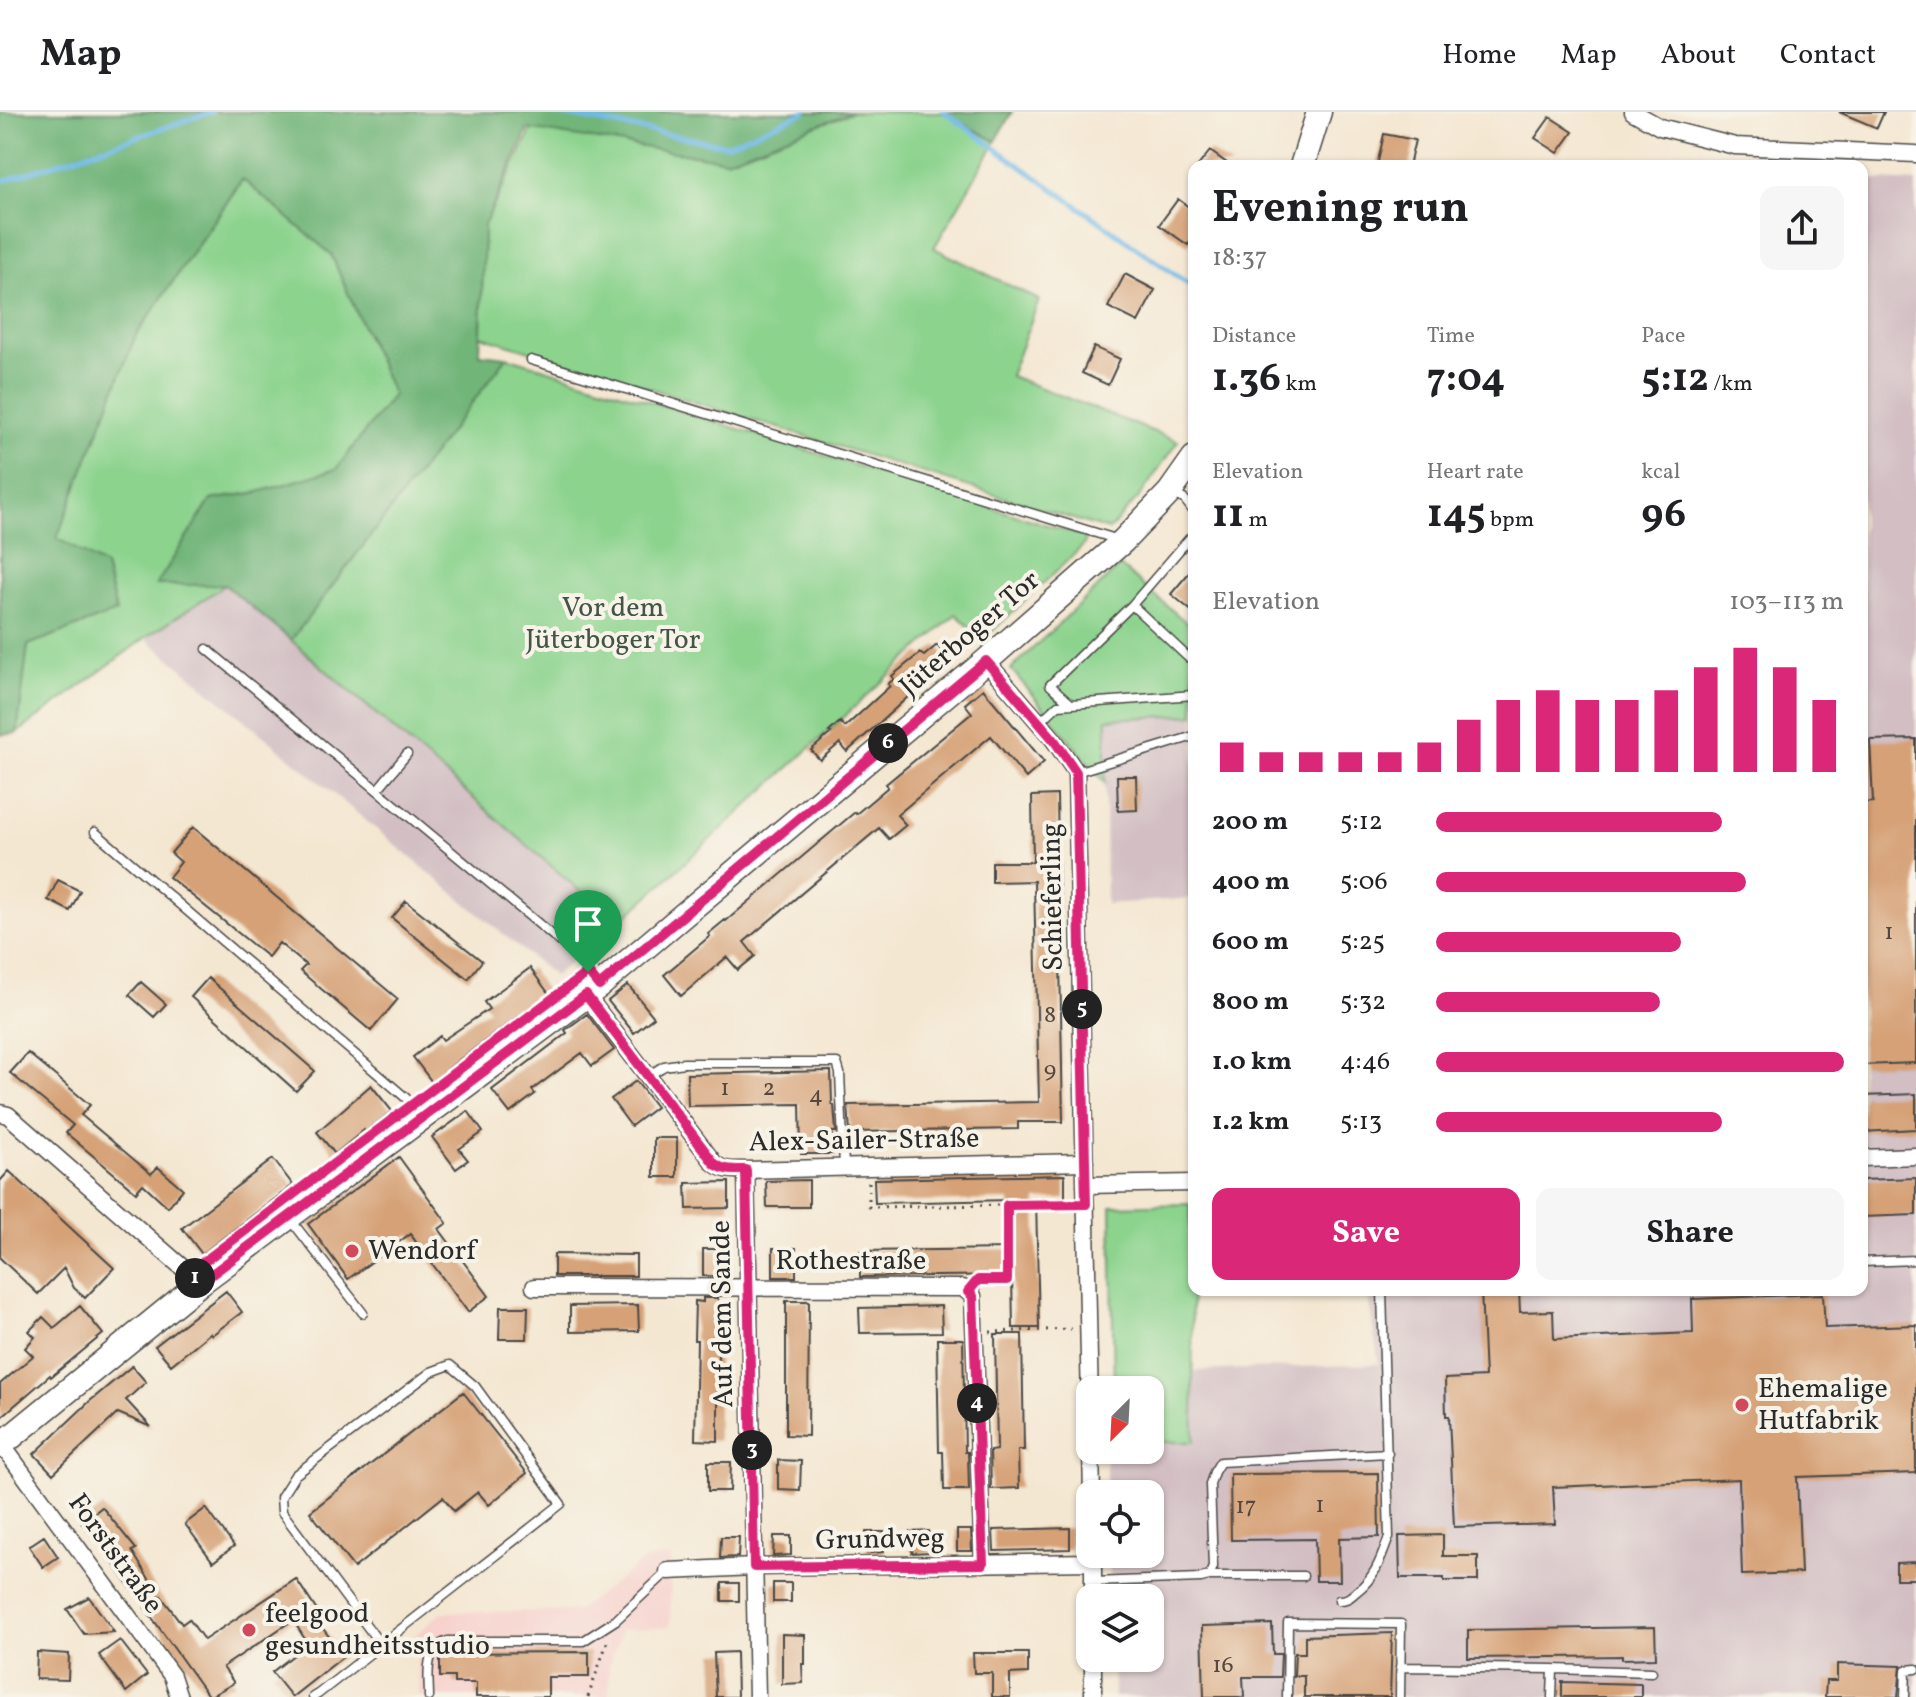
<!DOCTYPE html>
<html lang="en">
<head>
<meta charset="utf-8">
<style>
  body { margin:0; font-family:Vollkorn,serif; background:#f6f6f6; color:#202124; height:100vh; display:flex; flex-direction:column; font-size:30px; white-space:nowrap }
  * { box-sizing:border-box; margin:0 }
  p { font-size:26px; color:#757577 }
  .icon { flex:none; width:44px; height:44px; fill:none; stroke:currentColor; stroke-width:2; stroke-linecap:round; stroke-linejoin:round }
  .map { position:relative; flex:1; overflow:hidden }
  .panel { position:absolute; left:1188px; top:48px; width:680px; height:1136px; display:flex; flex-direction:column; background:#fff; border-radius:16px; box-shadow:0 2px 6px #0004 }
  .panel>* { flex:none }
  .needle { width:52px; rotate:204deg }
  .buttons { position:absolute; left:1076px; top:1264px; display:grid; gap:16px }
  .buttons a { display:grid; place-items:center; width:88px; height:88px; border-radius:16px; background:#fff; box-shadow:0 2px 6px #0004; font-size:40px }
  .pin { position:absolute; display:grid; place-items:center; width:68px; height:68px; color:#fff; margin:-82px -34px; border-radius:50% 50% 50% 0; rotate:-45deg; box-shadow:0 0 8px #0007 }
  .pin .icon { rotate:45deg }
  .km { position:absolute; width:40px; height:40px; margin:-20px; border-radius:50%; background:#222; color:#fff; font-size:22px; line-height:40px; text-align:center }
  .round { display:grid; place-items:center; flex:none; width:84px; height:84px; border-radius:16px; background:#f6f6f6 }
  .summary { display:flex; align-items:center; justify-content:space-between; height:136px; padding:0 24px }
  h1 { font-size:44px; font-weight:700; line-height:60px }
  .figures { display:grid; grid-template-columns:repeat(3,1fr); gap:12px; height:136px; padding:8px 24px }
  .figures div { display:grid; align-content:center }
  .figures b { font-size:40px; font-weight:700 }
  .figures small { font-size:22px; font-weight:400 }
  .figures p { font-size:22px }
  .chart { height:224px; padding:16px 24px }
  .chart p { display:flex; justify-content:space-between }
  .chart svg { width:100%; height:144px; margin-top:8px; stroke:#db2777; stroke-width:6 }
  .primary-button { display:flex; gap:16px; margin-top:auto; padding:16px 24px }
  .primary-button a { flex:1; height:92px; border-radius:16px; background:#db2777; color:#fff; font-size:32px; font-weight:700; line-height:92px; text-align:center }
  .primary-button a+a { background:#f6f6f6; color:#202124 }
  ul { padding:0 24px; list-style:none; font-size:26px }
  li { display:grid; grid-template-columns:128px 96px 1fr; align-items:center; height:60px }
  li i { height:20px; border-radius:10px; background:#db2777 }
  header { display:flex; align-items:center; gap:48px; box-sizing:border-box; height:112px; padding:0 40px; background:#fff; border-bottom:2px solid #e0e0e0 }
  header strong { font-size:38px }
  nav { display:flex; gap:44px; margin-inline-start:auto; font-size:28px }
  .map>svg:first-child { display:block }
  .built { fill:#f7d0cc }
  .industrial { fill:#d2bec3 }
  .green { fill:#8cd38e; stroke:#5c7f5c; stroke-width:2 }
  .forest { fill:#71b579; stroke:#4e7052; stroke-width:2 }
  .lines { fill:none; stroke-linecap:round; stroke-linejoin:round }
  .stream { stroke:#70b9e8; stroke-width:5 }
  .building { fill:#d6a177 }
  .service-casing { stroke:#494744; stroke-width:11 }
  .minor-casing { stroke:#494744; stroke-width:19 }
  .secondary-casing { stroke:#494744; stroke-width:27 }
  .path { stroke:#494744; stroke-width:3; stroke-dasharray:2 6; stroke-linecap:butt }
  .service { stroke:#fff; stroke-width:8 }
  .minor { stroke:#fff; stroke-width:16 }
  .secondary { stroke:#fff; stroke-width:24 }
  .route-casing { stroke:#fff; stroke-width:16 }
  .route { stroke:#db2777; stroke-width:10 }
  .poi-dot { fill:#d1495b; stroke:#f7f3e8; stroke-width:3 }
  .labels { text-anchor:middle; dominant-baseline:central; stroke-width:8; stroke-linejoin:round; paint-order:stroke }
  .number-label { font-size:24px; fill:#56483e }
  .park-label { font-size:28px; fill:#435544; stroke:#f7f3e8 }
  .street-label { font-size:28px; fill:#2b2b2b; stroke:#f7f3e8 }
  .poi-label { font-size:28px; fill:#2b2b2b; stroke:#f7f3e8; text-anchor:start }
</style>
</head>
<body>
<header>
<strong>Map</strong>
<nav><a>Home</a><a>Map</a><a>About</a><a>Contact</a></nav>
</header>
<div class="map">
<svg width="1916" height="1585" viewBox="0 0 1916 1585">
  <rect width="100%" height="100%" fill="#f7f3e8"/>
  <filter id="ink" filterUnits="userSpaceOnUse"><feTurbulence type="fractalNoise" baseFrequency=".0125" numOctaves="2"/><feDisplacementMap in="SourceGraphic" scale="16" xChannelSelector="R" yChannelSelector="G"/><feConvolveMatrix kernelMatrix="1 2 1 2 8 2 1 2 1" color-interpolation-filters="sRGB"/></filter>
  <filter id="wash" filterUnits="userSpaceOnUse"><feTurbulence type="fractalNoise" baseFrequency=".006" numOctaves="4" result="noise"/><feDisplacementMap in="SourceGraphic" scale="32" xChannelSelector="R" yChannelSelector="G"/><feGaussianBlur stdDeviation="1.8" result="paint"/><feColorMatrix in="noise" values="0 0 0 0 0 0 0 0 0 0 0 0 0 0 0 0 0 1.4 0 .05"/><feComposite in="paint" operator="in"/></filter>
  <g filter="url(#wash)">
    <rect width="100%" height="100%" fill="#f4e7d2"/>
    <path class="built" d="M671,1445L670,1515L622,1518L609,1552V1585H419L415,1523L441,1500L577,1499L646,1447Z"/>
    <path class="industrial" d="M1862,67L1916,70V1585H1114L1113,1546H1150V1486H1111L1109,1442H1150V1382H1107L1105,1338H1150V1330H1193L1191,1327L1193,1259L1379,1252L1367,1178H1862Z
      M225,473L291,528L618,812L554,864L145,526Z
      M1194,603V786L1106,792L1105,671L1107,607Z"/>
    <path class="green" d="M852,0H941L996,29L934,136L1039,188L1010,264L1178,329L1140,384L1109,418L481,224L484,113L532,17L726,48Z
      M243,67L331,142L393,283L337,357L259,380L211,388L157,472L225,473L145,526L17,621L28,533L116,499L105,454L56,426L135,225Z
      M507,245L1086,425L1084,433L983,528L956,502L618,812L291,528Z
      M1120,454L1194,517V603L1107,607L1105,671L1011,557Z
      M1190,1092L1194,1330H1150V1278H1114L1111,1094Z"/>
    <path class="forest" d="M0,0H852L726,48L528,17L484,113L480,242L507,245L291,528L225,473H156L211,388L259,380L336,357L393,283L331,142L242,67L135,225L57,426L105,454L116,500L28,533L17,621L0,623Z
      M941,0H1012L996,29Z"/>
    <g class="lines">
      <path class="stream" d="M547,0L726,33L805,0
        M944,0L1194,176
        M0,70L212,0"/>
    </g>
    <g id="blocks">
      <path class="building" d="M1839,0H1884L1877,16Z
        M1550,5L1573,20L1558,41L1535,26Z
        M1384,22L1415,28L1409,54H1377Z
        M1210,39L1231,54H1198Z
        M1178,87L1194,99V124L1188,133L1159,113Z
        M1125,162L1155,178L1138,210L1108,195Z
        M1094,235L1120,247L1108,273L1082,261Z
        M1194,455V501L1171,482Z
        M937,533L952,551L911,586L909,584L847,640L840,631L820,648L811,638L831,621L829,620L840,610L845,615L890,574L888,572L894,567L892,564L920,541L924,544Z
        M983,577L1044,650L1026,666L991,624L897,703L906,713L889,727L879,716L744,830L755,844L738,858L727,845L681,884L664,863L710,824L708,822L725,808L726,809L855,700L856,702L888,675L886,672L972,601L965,592Z
        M1916,627V951L1862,953V691L1873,690L1870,628Z
        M1117,664H1136L1137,698L1118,699Z
        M1057,683L1063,1010H1018V1017L850,1020L848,993L1039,990L1034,769L992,770V750H1033L1032,684Z
        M193,715L398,887L371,919L300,859L306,853L279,831L268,845L169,765L181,750L171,741Z
        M58,768L80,779L70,799L48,788Z
        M406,789L482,849L468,867L392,806Z
        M530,856L549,882L459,948L432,970L413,945L440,924L443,928L489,897L484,890Z
        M208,866L315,959L296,979L191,885Z
        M141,870L166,892L154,905L129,883Z
        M628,873L654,905L634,921L608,889Z
        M587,902L614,938L592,954L582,941L532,978L535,982L510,1001L492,978L567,921L565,918Z
        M28,941L90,993L81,1003L151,1062L158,1055L183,1077L168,1095L143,1072L136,1080L66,1021L73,1013L10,961Z
        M831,959L832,993H834L836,1020H832L833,1042H801L800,992L688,994L687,962Z
        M636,969L656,995L631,1014L611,987Z
        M371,973L392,999L365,1020L364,1018L335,1042L317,1020Z
        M1916,982V1017L1862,1020V984Z
        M468,999L483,1020L459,1037L468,1048L456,1057L432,1025Z
        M654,1026H677V1065H654Z
        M399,1045L447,1111L439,1117L489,1184L468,1200L410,1122L348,1167L308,1112Z
        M273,1047L293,1073L202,1142L182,1116Z
        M9,1059L114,1156L85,1186L74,1176L64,1156L38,1182L0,1146V1069Z
        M1065,1063V1087L1036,1088L1039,1216H1013L1012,1163L860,1165V1139L1011,1137L1010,1088L875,1091L874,1067Z
        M1916,1066V1103L1862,1105V1068Z
        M809,1068V1095H767L766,1069Z
        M729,1070V1096L687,1097L686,1071Z
        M773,1136H796V1165H773Z
        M703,1137H726V1164H703Z
        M554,1142L636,1143V1164H554Z
        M1481,1178H1519L1520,1200L1553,1199L1554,1227L1693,1221L1692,1187L1823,1182L1825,1216L1916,1213V1361L1797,1365L1801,1461L1742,1463L1739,1367L1553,1375L1555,1412L1454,1415L1449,1304H1446L1445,1267L1485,1265Z
        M226,1179L242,1200L212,1223L210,1221L171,1253L155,1234Z
        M703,1186H718V1329L695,1328L697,1228H694L695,1189L703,1190Z
        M786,1189H809L808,1324L786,1323Z
        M638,1193L639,1219L570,1220V1194Z
        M80,1194L103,1222L51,1265L50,1263L0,1306V1272L33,1244L25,1236L35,1225L29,1219L43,1205L54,1216Z
        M941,1194L942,1220L860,1221L859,1196Z
        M500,1195H528L527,1227H499Z
        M995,1222H1022L1024,1338H1018L1019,1376L991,1377L990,1339L997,1338Z
        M937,1227H963L965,1340H968L969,1378H944L943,1340H939Z
        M132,1254L146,1270L126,1288L151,1315L118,1301L53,1362L34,1342L90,1289Z
        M463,1280L527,1361L489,1393L478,1380L454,1399L443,1385L354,1456L310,1400Z
        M778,1348L801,1349L800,1378L778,1377Z
        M708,1350H731L730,1379H708Z
        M1378,1361L1379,1425L1339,1426L1340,1469H1316L1315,1427L1231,1428L1230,1362Z
        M102,1395L136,1437L132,1439L160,1485L161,1484L182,1512L189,1507L204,1528L296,1467L319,1502L314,1505L344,1544L292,1585L272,1560L308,1532L293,1508L223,1555L234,1571L209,1585L145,1496L155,1489L132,1478L99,1431L82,1411Z
        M206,1396L234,1434L213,1450L185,1412Z
        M1070,1416V1437L994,1439L993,1418Z
        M957,1418H971L972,1439H957Z
        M929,1419L930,1440L912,1441L911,1420Z
        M866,1420H884V1440L867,1441Z
        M1443,1423V1444H1478V1469H1444V1466H1400L1399,1424Z
        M44,1424L58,1445L43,1455L29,1434Z
        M774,1424H791V1443L773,1444Z
        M721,1425H739L738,1445L720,1446Z
        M1916,1450V1467H1896V1451Z
        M722,1471H739V1489H722Z
        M773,1471H791V1490H773Z
        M89,1485L110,1514L114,1520L84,1522L67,1497Z
        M1272,1512L1273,1542H1281L1280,1565H1243L1244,1585H1204L1202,1514Z
        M1655,1515L1656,1546L1622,1547V1544L1468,1546V1518Z
        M1392,1521L1390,1585H1304V1564H1294L1295,1541H1305V1524Z
        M782,1522L805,1523V1552H802L803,1571L782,1572Z
        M120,1528L147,1563L126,1580L99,1543Z
        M37,1540L69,1542L68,1568L36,1567Z
        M589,1540V1565H548V1585H476V1571H454V1565H440V1542L442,1541Z
        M736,1540L737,1585H716L714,1541Z
        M973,1541H1028V1561L1010,1562V1585H992V1561H974Z
        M1837,1552L1901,1554L1898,1585H1825L1826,1569H1837Z
        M1562,1570L1641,1572V1585H1562Z"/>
    </g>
  </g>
  <g filter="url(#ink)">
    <use href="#blocks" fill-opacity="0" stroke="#494744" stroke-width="2"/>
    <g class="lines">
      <g class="service-casing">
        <path id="service" d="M531,248L1119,428
          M1171,380L1185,388L1194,400
          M1194,421L1132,493L1194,551
          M207,537L575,842L598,873
          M1071,592L1050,573L1132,493
          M1039,611L1058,593L1194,583
          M1076,660L1194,624
          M377,678L407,642
          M95,720L406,986L420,1005
          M648,964L664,954L684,951H837L840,961L844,1055
          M291,1108L363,1201
          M1862,1150L1916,1148
          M1209,1464H1303
          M1093,1470L1201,1466L1209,1464L1213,1455L1210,1372L1214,1360L1220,1350L1388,1341
          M1339,1488C1348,1488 1350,1485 1356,1480C1375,1466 1381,1447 1389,1425L1382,1178
          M1400,1555L1553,1557
          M313,1585L318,1582L561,1392L475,1274L450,1253L431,1260L295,1363L281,1385L282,1400L381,1533
          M429,1585C429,1563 423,1537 448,1529H583L616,1508L668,1459
          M1287,1585L1288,1511L1401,1512L1400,1585
          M1552,1585L1553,1557L1652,1560
          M1905,1585L1906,1558L1916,1557"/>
      </g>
      <g class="minor-casing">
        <path id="minor" d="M1633,0L1660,15L1735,34L1916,42
          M986,549L1054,628L1076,660L1090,1292
          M586,883L714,1051C723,1059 734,1058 746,1058L1085,1050
          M0,1001L8,1003L200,1171
          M1862,1046L1916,1044
          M746,1058L757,1585
          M1085,1073L1194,1071
          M534,1175L963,1176L973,1184L983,1452
          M2,1333L172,1564L179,1585
          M1091,1338L1092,1382
          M1093,1442V1486
          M668,1459L754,1455L1093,1450
          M1093,1585V1546"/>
      </g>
      <g class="secondary-casing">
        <path id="secondary" d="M1302,54L1319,0
          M0,1334L200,1171L599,874L986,549L1123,429L1170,380L1194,346"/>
      </g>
      <path class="path" d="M869,1070V1095L1069,1092
        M982,1168H1007V1093
        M990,1220L1071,1217
        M588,1585L608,1528"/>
      <use href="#service" class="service"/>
      <use href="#minor" class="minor"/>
      <use href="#secondary" class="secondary"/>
    </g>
  </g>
  <g class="lines" filter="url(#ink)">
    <g class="route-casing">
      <path id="route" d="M986,549L1054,628L1076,660L1086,1092L1007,1093V1168H978L968,1180L973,1184L983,1452L754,1455L746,1058C734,1058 723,1059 714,1051L586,883L200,1171L189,1161L588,860L599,874Z"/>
    </g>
    <use href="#route" class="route"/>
  </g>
  <g class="poi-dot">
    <circle cx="352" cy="1139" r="8"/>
    <circle cx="1742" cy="1293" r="8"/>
    <circle cx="249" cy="1518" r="8"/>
  </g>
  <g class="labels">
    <g class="number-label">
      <text x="1889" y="821">1</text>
      <text x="1050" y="904">8</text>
      <text x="1050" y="959">9</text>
      <text x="725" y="977">1</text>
      <text x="769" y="977">2</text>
      <text x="816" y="984">4</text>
      <text x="1320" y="1394">1</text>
      <text x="1246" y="1395">17</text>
      <text x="1223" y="1554">16</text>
    </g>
    <g class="park-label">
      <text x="613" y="496">Vor dem<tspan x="613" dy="32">Jüterboger Tor</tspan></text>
    </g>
    <g class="street-label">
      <text transform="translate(970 522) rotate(-41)">Jüterboger Tor</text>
      <text transform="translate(1053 785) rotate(-91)">Schieferling</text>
      <text transform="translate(864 1029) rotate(-1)">Alex-Sailer-Straße</text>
      <text x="851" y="1149">Rothestraße</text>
      <text transform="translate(723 1202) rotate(-91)">Auf dem Sande</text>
      <text transform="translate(880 1428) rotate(-1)">Grundweg</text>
      <text transform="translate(115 1442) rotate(54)">Forststraße</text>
    </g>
    <g class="poi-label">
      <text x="368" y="1139">Wendorf</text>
      <text x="1758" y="1277">Ehemalige<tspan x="1758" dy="32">Hutfabrik</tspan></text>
      <text x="265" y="1502">feelgood<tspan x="265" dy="32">gesundheitsstudio</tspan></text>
    </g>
  </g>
</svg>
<div class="buttons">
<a><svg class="needle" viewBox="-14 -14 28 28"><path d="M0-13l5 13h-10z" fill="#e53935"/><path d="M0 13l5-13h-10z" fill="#757577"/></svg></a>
<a><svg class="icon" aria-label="locate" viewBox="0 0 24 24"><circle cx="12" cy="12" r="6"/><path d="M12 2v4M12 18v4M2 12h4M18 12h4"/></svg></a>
<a><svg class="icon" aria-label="layers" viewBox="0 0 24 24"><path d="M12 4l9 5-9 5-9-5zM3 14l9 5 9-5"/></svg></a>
</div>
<div class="pin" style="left:588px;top:860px;background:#1e9e55"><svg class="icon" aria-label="arrive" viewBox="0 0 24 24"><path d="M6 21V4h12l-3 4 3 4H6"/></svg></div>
<b class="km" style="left:195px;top:1166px">1</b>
<b class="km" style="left:752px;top:1338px">3</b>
<b class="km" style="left:977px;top:1291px">4</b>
<b class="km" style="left:1082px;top:897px">5</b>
<b class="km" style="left:888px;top:631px">6</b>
<section class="panel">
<div class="summary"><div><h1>Evening run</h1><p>18:37</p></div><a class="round"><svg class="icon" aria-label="share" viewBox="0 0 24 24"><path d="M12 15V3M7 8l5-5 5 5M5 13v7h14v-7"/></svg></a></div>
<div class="figures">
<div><p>Distance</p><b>1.36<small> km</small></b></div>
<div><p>Time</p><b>7:04</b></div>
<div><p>Pace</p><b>5:12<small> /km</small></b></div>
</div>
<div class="figures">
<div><p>Elevation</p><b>11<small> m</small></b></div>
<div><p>Heart rate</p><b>145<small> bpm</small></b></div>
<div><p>kcal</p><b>96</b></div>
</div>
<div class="chart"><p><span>Elevation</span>103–113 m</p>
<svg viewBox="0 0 160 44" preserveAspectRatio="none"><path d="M5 44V35M15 44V38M25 44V38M35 44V38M45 44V38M55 44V35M65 44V28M75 44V22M85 44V19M95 44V22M105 44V22M115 44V19M125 44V12M135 44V6M145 44V12M155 44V22"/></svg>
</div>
<ul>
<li><b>200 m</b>5:12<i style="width:70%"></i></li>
<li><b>400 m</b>5:06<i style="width:76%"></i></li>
<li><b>600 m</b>5:25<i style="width:60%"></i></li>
<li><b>800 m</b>5:32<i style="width:55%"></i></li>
<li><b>1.0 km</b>4:46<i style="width:100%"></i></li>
<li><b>1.2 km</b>5:13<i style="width:70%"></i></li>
</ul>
<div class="primary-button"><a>Save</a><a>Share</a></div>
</section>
</div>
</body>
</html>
